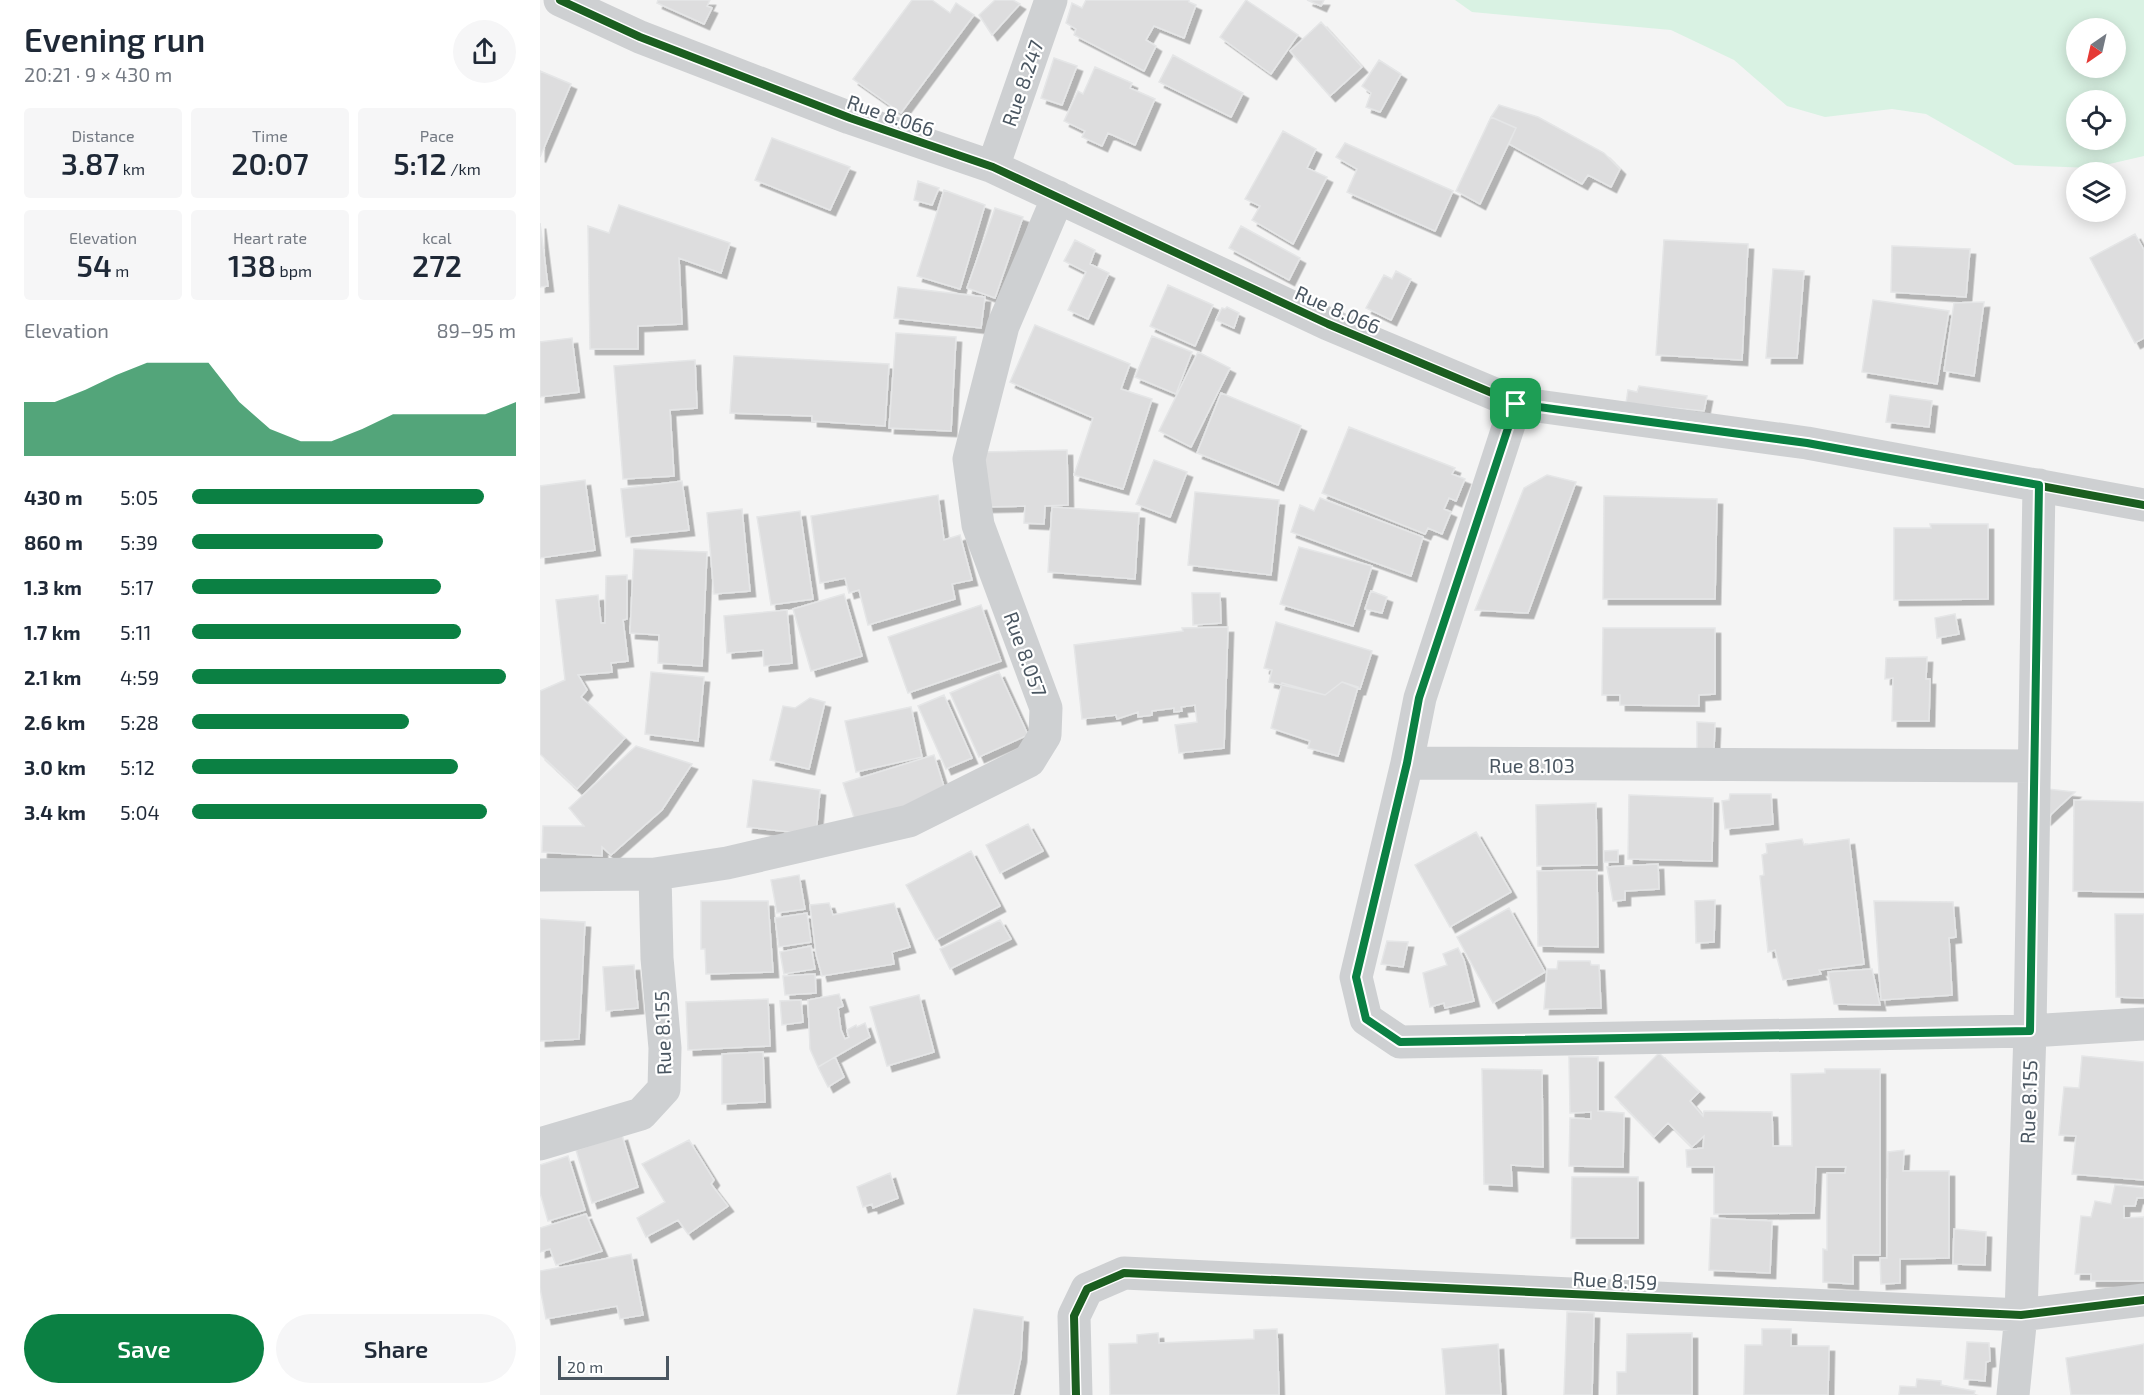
<!DOCTYPE html>
<html lang="en">
<head>
<meta charset="utf-8">
<style>
  body { margin:0; font-family:"Exo 2",sans-serif; background:#f6f6f7; color:#1f2937; height:100vh; display:flex; flex-direction:column; font-size:22px; white-space:nowrap }
  * { box-sizing:border-box; margin:0 }
  p { font-size:20px; color:#747a83 }
  .icon { flex:none; width:33px; height:33px; fill:none; stroke:currentColor; stroke-width:2; stroke-linecap:round; stroke-linejoin:round }
  .map { position:relative; flex:1; overflow:hidden }
  .drawer { display:flex; flex-direction:column; background:#fff; width:540px }
  .drawer>* { flex:none }
  .needle { width:39px; rotate:214deg }
  .fabs { position:absolute; left:1526px; top:18px; display:grid; gap:12px }
  .fabs a { display:grid; place-items:center; width:60px; height:60px; border-radius:50%; background:#fff; box-shadow:0 3px 15px #0003; font-size:30px }
  .scale { position:absolute; left:18px; bottom:15px; width:111px; box-sizing:border-box; padding-left:6px; border:3px solid #4a5661; border-top:0; font-size:16px; line-height:21px; white-space:nowrap; color:#4a5661; -webkit-text-stroke:4px #fff; paint-order:stroke }
  .pin { position:absolute; display:grid; place-items:center; width:51px; height:51px; color:#fff; margin:-26px; border-radius:12px; box-shadow:0 3px 9px #0006 }
  .round { display:grid; place-items:center; flex:none; width:63px; height:63px; border-radius:32px; background:#f6f6f7 }
  .summary { display:flex; align-items:center; justify-content:space-between; height:102px; padding:0 24px }
  h1 { font-size:33px; font-weight:600; line-height:45px }
  .stats { display:grid; grid-template-columns:repeat(3,1fr); gap:9px; height:102px; padding:6px 24px }
  .stats div { display:grid; align-content:center; border-radius:6px; background:#f6f6f7; text-align:center }
  .stats b { font-size:30px; font-weight:600 }
  .stats small { font-size:16px; font-weight:400 }
  .stats p { font-size:16px }
  .chart { height:168px; padding:12px 24px }
  .chart p { display:flex; justify-content:space-between }
  .chart svg { width:100%; height:108px; margin-top:6px; fill:#0b8043; opacity:.7 }
  .action { display:flex; gap:12px; margin-top:auto; padding:12px 24px }
  .action a { flex:1; height:69px; border-radius:36px; background:#0b8043; color:#fff; font-size:24px; font-weight:600; line-height:69px; text-align:center }
  .action a+a { background:#f6f6f7; color:#1f2937 }
  ul { padding:0 24px; list-style:none; font-size:20px }
  li { display:grid; grid-template-columns:96px 72px 1fr; align-items:center; height:45px }
  li i { height:15px; border-radius:8px; background:#0b8043 }
  main { display:flex; flex:1; min-height:0 }
  .map>svg:first-child { display:block }
  .green { fill:#d9f2e3; fill-rule:evenodd }
  .building { fill:#ddddde; stroke:#e5e6e7; stroke-width:1.5; filter:url(#shadow) }
  .lines { fill:none; stroke-linecap:round; stroke-linejoin:round }
  .minor { stroke:#ced0d2; stroke-width:33 }
  .cycleway-casing { stroke:#fff; stroke-width:11 }
  .cycleway { stroke:#1b5e20; stroke-width:8 }
  .route-casing { stroke:#fff; stroke-width:12 }
  .route { stroke:#0b8043; stroke-width:8 }
  .labels { text-anchor:middle; dominant-baseline:central; stroke-width:4.5; stroke-linejoin:round; paint-order:stroke }
  .street-label { font-size:20px; fill:#4a5661; stroke:#fff }
</style>
</head>
<body>
<main>
<section class="drawer">
<div class="summary"><div><h1>Evening run</h1><p>20:21 · 9 × 430 m</p></div><a class="round"><svg class="icon" aria-label="share" viewBox="0 0 24 24"><path d="M12 15V3M7 8l5-5 5 5M5 13v7h14v-7"/></svg></a></div>
<div class="stats">
<div><p>Distance</p><b>3.87<small> km</small></b></div>
<div><p>Time</p><b>20:07</b></div>
<div><p>Pace</p><b>5:12<small> /km</small></b></div>
</div>
<div class="stats">
<div><p>Elevation</p><b>54<small> m</small></b></div>
<div><p>Heart rate</p><b>138<small> bpm</small></b></div>
<div><p>kcal</p><b>272</b></div>
</div>
<div class="chart"><p><span>Elevation</span>89–95 m</p>
<svg viewBox="0 0 160 44" preserveAspectRatio="none"><path d="M0 44V22L10 22L20 17L30 11L40 6L50 6L60 6L70 22L80 33L90 38L100 38L110 33L120 27L130 27L140 27L150 27L160 22V44z"/></svg>
</div>
<ul>
<li><b>430 m</b>5:05<i style="width:90%"></i></li>
<li><b>860 m</b>5:39<i style="width:59%"></i></li>
<li><b>1.3 km</b>5:17<i style="width:77%"></i></li>
<li><b>1.7 km</b>5:11<i style="width:83%"></i></li>
<li><b>2.1 km</b>4:59<i style="width:97%"></i></li>
<li><b>2.6 km</b>5:28<i style="width:67%"></i></li>
<li><b>3.0 km</b>5:12<i style="width:82%"></i></li>
<li><b>3.4 km</b>5:04<i style="width:91%"></i></li>
</ul>
<div class="action"><a>Save</a><a>Share</a></div>
</section>
<div class="map">
<svg width="1604" height="1395" viewBox="0 0 1604 1395">
  <defs>
    <filter id="shadow"><feDropShadow dx="5.5" dy="5.5" stdDeviation="0" flood-color="#0004"/></filter>
  </defs>
  <rect width="100%" height="100%" fill="#f4f4f4"/>
  <path class="green" d="M915,0H1604V156L1552,168L1475,165L1386,114L1352,109L1285,117L1247,106L1194,60L1131,30L932,12ZM1536,28H1575V68H1536ZM1536,100H1575V140H1536Z"/>
  <path class="building" d="M118,0H170L167,6L172,8L164,24L117,3Z
    M372,0H392L410,13L416,3L434,15L361,113L313,79Z
    M455,0H473L480,4L452,35L439,15Z
    M546,0H649V2L656,5L644,38L614,26L606,40L616,46L604,71L534,35L536,29L526,23L532,3L542,8Z
    M706,0L758,35L731,74L680,37Z
    M767,0H784L781,6Z
    M781,22L822,67L790,96L750,51Z
    M633,55L703,93L691,117L619,82Z
    M514,58L537,66L522,105L501,98Z
    M839,60L861,74L840,112L826,107L831,93L822,86Z
    M555,67L592,83L590,88L615,99L595,145L568,133L562,146L542,137L545,131L524,121L538,91L543,94Z
    M0,71L31,84L0,157Z
    M959,105L998,117L1064,153L1080,169L1071,187L1048,175L1042,184L969,144L976,128L951,117Z
    M951,117L976,128L940,204L916,191Z
    M743,131L776,149L767,168L787,177L753,244L712,220L720,206L705,199Z
    M232,138L310,167L290,210L215,180Z
    M805,143L913,191L895,231L807,192L817,169L796,157Z
    M378,181L399,188L392,205L374,200Z
    M404,190L445,205L420,289L377,276Z
    M79,205L190,243L181,273L139,258L142,324L98,326V349H50L48,226L69,233Z
    M455,208L483,217L455,298L427,288Z
    M0,223L8,286L0,287Z
    M701,226L760,258L749,280L689,248Z
    M1595,234L1604,250V338L1595,343L1550,258Z
    M535,240L555,250L550,264L569,273L548,319L528,310L546,272L524,261Z
    M1124,240L1208,244L1202,360L1116,355Z
    M1352,246L1430,249L1426,297L1351,292Z
    M1233,269L1264,271L1257,358H1226Z
    M856,271L871,279L851,320L826,308L844,275L852,279Z
    M628,285L673,305L655,346L610,326Z
    M358,287L445,297L441,328L354,318Z
    M1333,300L1409,311L1397,384L1322,372Z
    M1444,302L1434,376L1404,371L1414,303Z
    M687,307L699,313L694,328L676,320L682,308L685,309Z
    M495,325L590,364L581,389L612,399L583,489L534,475L553,418L470,382Z
    M356,333L416,337L411,431L349,428Z
    M612,336L652,352L636,394L595,377Z
    M32,338L39,392L0,397V342Z
    M658,352L690,368L651,447L619,431Z
    M194,356L349,364L345,426L272,421V416L190,413Z
    M155,360L157,408L130,410L134,476L83,479L74,366Z
    M1099,386L1167,396L1164,411L1086,403L1088,390L1097,392Z
    M681,393L761,426L738,485L657,453Z
    M1350,395L1392,401L1389,427L1346,422Z
    M809,427L915,468L912,474L925,479L916,501L909,498L904,509L911,512L902,534L888,528L885,534L782,493Z
    M527,450L528,505L505,506L504,524L484,523L485,506L443,507L441,452Z
    M614,460L647,472L630,517L596,504Z
    M1007,475L1036,482L988,613L935,610L984,488Z
    M45,480L55,550L0,558V486Z
    M142,481L149,530L86,537L81,489Z
    M655,492L739,500L731,575L648,565Z
    M398,495L404,540L420,535L432,580L412,584L415,599L328,625L319,590L309,593L305,578L280,583L271,516Z
    M1064,496L1177,499L1175,599H1063Z
    M780,498L883,537L871,576L751,532L760,505L774,511Z
    M512,507L599,513L595,579L508,572Z
    M202,509L210,591L174,594L167,513Z
    M260,511L273,599L231,605L217,517Z
    M1390,524H1448V599L1354,600V528H1391Z
    M759,547L832,566L813,626L740,604Z
    M94,549L167,552L162,666L118,663L119,635L90,633Z
    M87,575V619L83,620L88,661L71,663L72,672L38,675L47,690L41,697L85,738L37,789L0,754V691L25,680L16,600L58,595L61,623H65L66,576Z
    M831,591L847,597L842,613L825,609Z
    M652,593H680L681,623L653,625Z
    M304,594L322,656L271,671L253,609Z
    M441,605L461,661L368,693L348,637Z
    M247,610L252,663L224,666L223,650L187,653L184,616Z
    M1415,614L1419,634L1397,638L1395,618Z
    M736,622L832,651L820,689L802,682L785,695L729,682L732,670L724,668Z
    M688,627L684,748L639,753L635,725L657,722L655,705L641,707L642,711L634,712V708L612,711V715L598,717V712L577,719L576,715L542,719L534,645L643,631L642,628Z
    M1063,628H1175V694L1159,695V706L1080,705V695H1062Z
    M1387,657L1386,679H1390L1389,721H1352L1353,678L1345,679L1346,658Z
    M111,672L164,677L158,741L105,734Z
    M459,672L488,735L439,757L410,693Z
    M802,682L818,687L798,756L768,748L770,741L731,728L742,683L785,695Z
    M404,695L432,758L406,769L378,706Z
    M270,698L285,702L269,769L230,760L243,706L255,708Z
    M371,707L382,757L316,772L305,721Z
    M1157,722L1175,723L1174,749L1157,750Z
    M96,746L152,764L122,810L71,855L62,847V856L2,852L3,826H44L29,808Z
    M394,755L407,796L316,824L303,783Z
    M213,780L280,790L276,835L207,827Z
    M1507,789L1535,792L1506,819Z
    M1190,794H1231L1233,824L1185,829L1182,801L1189,800Z
    M1089,795L1173,798L1172,861L1088,859Z
    M1534,800L1604,802V892L1533,891Z
    M1056,803L1057,865L997,866L996,805Z
    M488,824L503,851L460,873L446,845Z
    M936,832L971,892L910,927L875,865Z
    M1262,839L1264,845L1309,839L1324,964L1279,970L1281,974L1243,980L1235,950L1228,952L1220,876L1224,875L1222,855L1227,853L1226,844Z
    M1078,850V862H1064V851Z
    M431,851L460,906L396,940L366,885Z
    M1118,864L1119,889L1085,891V900L1073,901L1067,867Z
    M1057,870L1058,947L998,946L997,871Z
    M259,875L265,909L237,913L231,880Z
    M1175,900L1174,942L1156,943L1155,901Z
    M161,901H228L233,972L166,974L165,949H161Z
    M1334,901L1413,902L1416,937L1409,938L1412,995L1341,1000Z
    M289,903L293,915L354,903L370,947L352,952L354,964L282,976L276,954L270,905Z
    M969,908L1005,972L953,1003L917,937Z
    M267,913L271,942L239,947L235,918Z
    M1575,914H1604V998L1576,997Z
    M0,919L45,922L39,1039L0,1041Z
    M460,920L471,939L410,969L400,949Z
    M847,941L868,942L863,967L841,964Z
    M271,946L275,969L244,974L240,952Z
    M918,948L924,960L934,1001L905,1008L904,1003L890,1007L883,973L907,965L903,954Z
    M1018,961H1050L1051,965H1059L1061,1008L1004,1009L1007,969H1017Z
    M94,965L98,1008L66,1011L63,967Z
    M1332,969L1340,1005L1294,1004L1288,972Z
    M275,974L276,993L245,995L243,976Z
    M299,994L303,1006L298,1008L301,1030L305,1039L309,1037L307,1030L316,1025L317,1027L325,1023L330,1037L278,1067L270,1049L268,1000Z
    M379,995L394,1052L347,1066L330,1007Z
    M228,999L230,1046L148,1050L146,1002Z
    M261,1000L263,1022L242,1025L240,1001Z
    M223,1052L225,1102L182,1104V1054Z
    M1119,1053L1159,1092L1150,1101L1163,1116L1164,1111L1232,1112L1233,1146H1252L1251,1074L1285,1073V1069H1340V1255H1313V1284L1283,1282V1249L1287,1250V1173H1305L1306,1167H1276L1274,1213L1174,1214V1167H1147L1146,1150L1163,1148L1164,1136L1152,1147L1128,1123L1114,1137L1075,1097Z
    M1542,1056L1604,1062V1180L1532,1174L1536,1136L1519,1135L1524,1087L1539,1088Z
    M295,1057L304,1077L288,1087L278,1067Z
    M1029,1057H1058V1111L1084,1113L1083,1167L1029,1166L1030,1118L1051,1119V1112L1030,1113Z
    M942,1069L1002,1070L1003,1167L971,1165L972,1186L944,1184Z
    M82,1135L98,1187L52,1203L36,1150Z
    M149,1140L174,1180L171,1184L188,1206L148,1234L138,1220L106,1237L97,1218L125,1202L102,1164Z
    M1364,1150L1363,1171H1409V1258L1360,1259V1283L1341,1284L1340,1258H1347L1348,1152Z
    M28,1156L45,1210L8,1221L0,1193V1165Z
    M350,1173L358,1198L333,1208L332,1204L323,1207L317,1187Z
    M1032,1177H1098V1238H1031Z
    M1575,1185L1604,1188V1198H1597L1595,1206H1584V1218L1604,1217V1281H1551V1274H1535L1541,1216L1551,1217L1555,1201L1571,1204Z
    M46,1214L62,1251L16,1265L10,1249L0,1252V1228Z
    M1171,1218L1232,1221L1230,1273L1169,1270Z
    M1414,1229L1446,1232L1445,1265L1413,1264Z
    M91,1254L103,1315L80,1319L77,1306L6,1319L0,1288V1271Z
    M434,1309L483,1317L481,1357L473,1395H417Z
    M1027,1312L1054,1313L1052,1395H1024Z
    M737,1329L739,1395H570L569,1344L597,1343V1335L618,1333L619,1343L714,1339V1330Z
    M1222,1329H1251V1346H1289L1288,1395H1204L1205,1345H1222Z
    M1152,1333V1395H1077V1372H1086L1087,1334Z
    M1427,1342L1449,1343L1450,1361L1446,1362L1445,1381L1424,1379Z
    M958,1344L961,1395H906L902,1349Z
    M1604,1344V1395H1531L1526,1358Z
    M1377,1379L1401,1381V1385L1435,1391L1434,1395H1359L1360,1386L1376,1387Z"/>
  <g class="lines">
    <path class="minor" d="M20,0L100,37L310,118L453,167L788,324L976,403L1267,443L1604,505
      M453,167L511,0
      M976,403L880,698L867,763L1494,766
      M867,763L816,977L826,1019L860,1042L1490,1031L1604,1024
      M0,875L115,874L187,863L369,821L489,761L505,735L506,708L438,525L429,459L463,326L518,197
      M0,1144L101,1114L124,1089L125,1048L117,958L115,874
      M536,1395L534,1316L547,1289L584,1273L1481,1315L1604,1300
      M1473,1395L1481,1315L1490,1031L1499,485"/>
    <g class="cycleway-casing">
      <path id="cycleway" d="M20,0L100,37L310,118L453,167L788,324L976,403L1267,443L1604,505
        M536,1395L534,1316L547,1289L584,1273L1481,1315L1604,1300"/>
    </g>
    <use href="#cycleway" class="cycleway"/>
  </g>
  <g class="lines">
    <g class="route-casing">
      <path id="route" d="M976,404L1267,443L1499,485L1490,1031L860,1042L826,1019L816,977L867,763L879,698Z"/>
    </g>
    <use href="#route" class="route"/>
  </g>
  <g class="labels">
    <g class="street-label">
      <text transform="translate(482 83) rotate(-71)">Rue 8.247</text>
      <text transform="translate(351 115) rotate(19)">Rue 8.066</text>
      <text transform="translate(798 309) rotate(24)">Rue 8.066</text>
      <text transform="translate(486 654) rotate(70)">Rue 8.057</text>
      <text x="992" y="765">Rue 8.103</text>
      <text transform="translate(122 1033) rotate(-92)">Rue 8.155</text>
      <text transform="translate(1488 1102) rotate(-88)">Rue 8.155</text>
      <text transform="translate(1075 1280) rotate(3)">Rue 8.159</text>
    </g>
  </g>
</svg>
<div class="fabs">
<a><svg class="needle" viewBox="-14 -14 28 28"><path d="M0-13l5 13h-10z" fill="#e53935"/><path d="M0 13l5-13h-10z" fill="#747a83"/></svg></a>
<a><svg class="icon" aria-label="locate" viewBox="0 0 24 24"><circle cx="12" cy="12" r="6"/><path d="M12 2v4M12 18v4M2 12h4M18 12h4"/></svg></a>
<a><svg class="icon" aria-label="layers" viewBox="0 0 24 24"><path d="M12 4l9 5-9 5-9-5zM3 14l9 5 9-5"/></svg></a>
</div>
<div class="scale">20 m</div>
<div class="pin" style="left:976px;top:404px;background:#1e9e55"><svg class="icon" aria-label="arrive" viewBox="0 0 24 24"><path d="M6 21V4h12l-3 4 3 4H6"/></svg></div>
</div>
</main>
</body>
</html>
